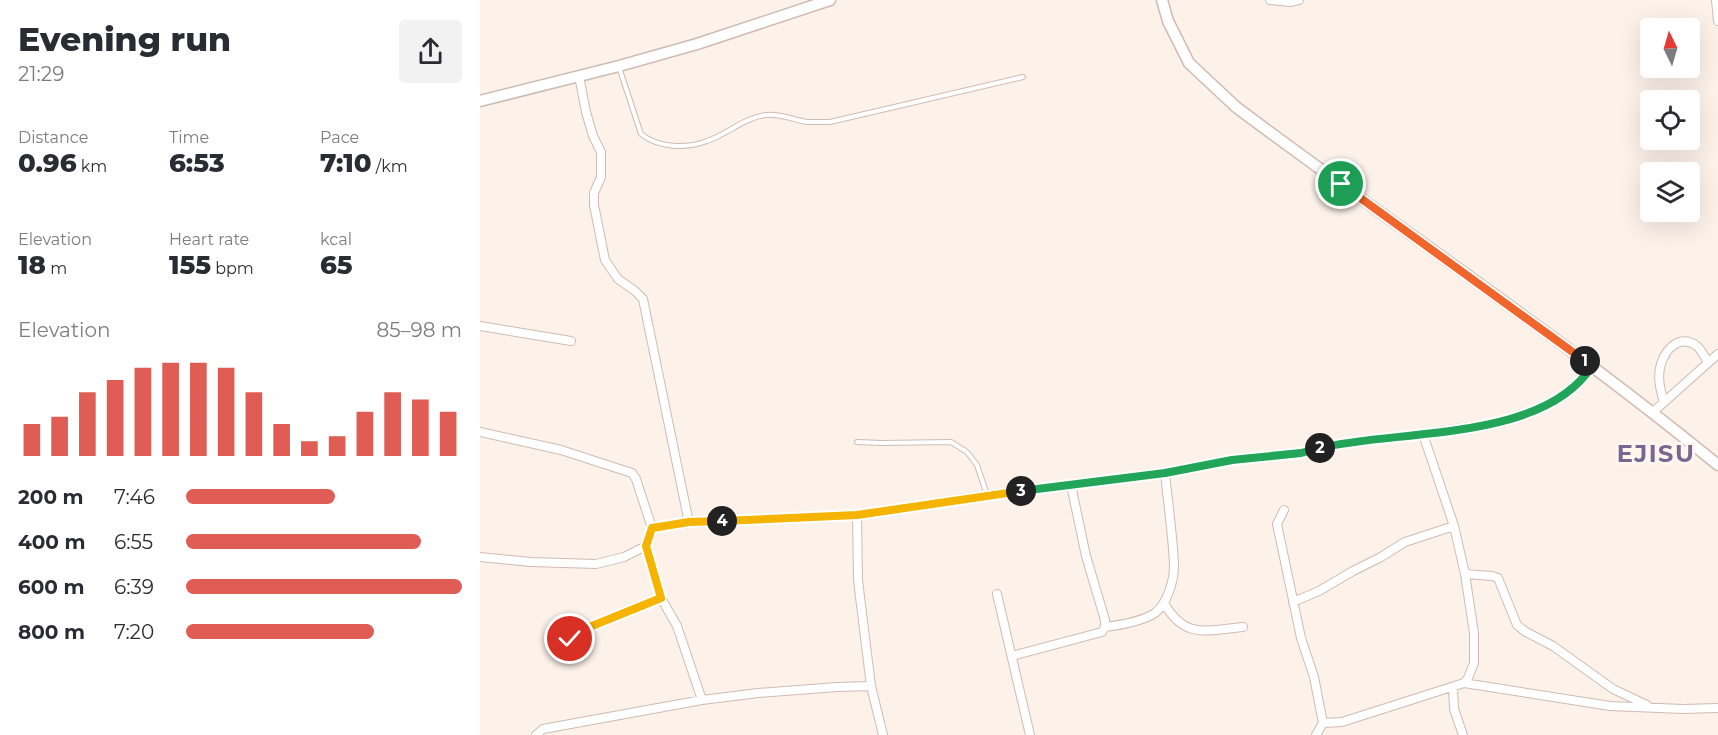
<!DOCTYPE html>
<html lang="en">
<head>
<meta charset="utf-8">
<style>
  body { margin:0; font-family:Montserrat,sans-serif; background:#f2f2f3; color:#2b2b33; height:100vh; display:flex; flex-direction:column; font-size:22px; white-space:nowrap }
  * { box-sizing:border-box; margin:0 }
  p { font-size:20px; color:#7c7c81 }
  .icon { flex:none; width:33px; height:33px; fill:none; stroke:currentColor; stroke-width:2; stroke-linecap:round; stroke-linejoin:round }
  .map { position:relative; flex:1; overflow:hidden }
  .drawer { display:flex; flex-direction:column; background:#fff; width:480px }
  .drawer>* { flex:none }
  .needle { width:39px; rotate:355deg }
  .fabs { position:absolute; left:1160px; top:18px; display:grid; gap:12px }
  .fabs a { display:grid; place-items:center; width:60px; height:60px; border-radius:6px; background:#fff; box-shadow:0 6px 24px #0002; font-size:30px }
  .pin { position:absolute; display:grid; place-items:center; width:51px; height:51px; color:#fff; margin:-26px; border:3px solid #fff; border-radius:50%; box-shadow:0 2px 6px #0007 }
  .km { position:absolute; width:30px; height:30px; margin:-15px; border-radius:50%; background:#222; color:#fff; font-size:16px; line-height:30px; text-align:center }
  .round { display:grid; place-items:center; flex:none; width:63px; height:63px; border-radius:6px; background:#f2f2f3 }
  .headline { display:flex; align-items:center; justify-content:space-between; height:102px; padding:0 18px }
  h1 { font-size:33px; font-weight:800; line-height:45px }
  .figures { display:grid; grid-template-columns:repeat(3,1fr); gap:9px; height:102px; padding:6px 18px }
  .figures div { display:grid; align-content:center }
  .figures b { font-size:26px; font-weight:800 }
  .figures small { font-size:16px; font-weight:400 }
  .figures p { font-size:16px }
  .chart { height:168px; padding:12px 18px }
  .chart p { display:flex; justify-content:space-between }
  .chart svg { width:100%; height:108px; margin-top:6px; stroke:#e05d55; stroke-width:6 }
  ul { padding:0 18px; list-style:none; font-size:20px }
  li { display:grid; grid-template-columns:96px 72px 1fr; align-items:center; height:45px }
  li i { height:15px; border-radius:8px; background:#e05d55 }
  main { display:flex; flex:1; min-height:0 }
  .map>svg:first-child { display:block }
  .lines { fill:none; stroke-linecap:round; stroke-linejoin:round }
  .service-casing { stroke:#d0bbb2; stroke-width:6 }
  .minor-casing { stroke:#d0bbb2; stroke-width:10 }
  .tertiary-casing { stroke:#d0bbb2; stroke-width:13 }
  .secondary-casing { stroke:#d3bab0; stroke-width:13 }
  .service { stroke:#fff; stroke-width:4 }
  .minor { stroke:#fff; stroke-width:8 }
  .tertiary { stroke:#fff; stroke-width:10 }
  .secondary { stroke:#fff; stroke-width:10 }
  .split-1-casing { stroke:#fff; stroke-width:12 }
  .split-2-casing { stroke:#fff; stroke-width:12 }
  .split-3-casing { stroke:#fff; stroke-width:12 }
  .split-4-casing { stroke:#fff; stroke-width:12 }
  .split-5-casing { stroke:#fff; stroke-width:12 }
  .split-1 { stroke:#f0652b; stroke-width:8 }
  .split-2 { stroke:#22a559; stroke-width:8 }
  .split-3 { stroke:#22a559; stroke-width:8 }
  .split-4 { stroke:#f5b400; stroke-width:8 }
  .split-5 { stroke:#f5b400; stroke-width:8 }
  .labels { text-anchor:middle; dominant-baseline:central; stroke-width:6; stroke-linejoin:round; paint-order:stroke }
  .district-label { font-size:24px; font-weight:bold; letter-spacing:1.5px; fill:#7b6692; stroke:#fef7f0 }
</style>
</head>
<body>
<main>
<section class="drawer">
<div class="headline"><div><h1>Evening run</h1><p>21:29</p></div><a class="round"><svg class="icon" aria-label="share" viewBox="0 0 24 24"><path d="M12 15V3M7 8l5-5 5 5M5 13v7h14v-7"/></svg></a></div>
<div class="figures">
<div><p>Distance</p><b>0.96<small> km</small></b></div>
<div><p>Time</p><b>6:53</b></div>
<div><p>Pace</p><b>7:10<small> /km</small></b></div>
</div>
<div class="figures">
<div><p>Elevation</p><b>18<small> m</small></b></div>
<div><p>Heart rate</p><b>155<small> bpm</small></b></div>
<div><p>kcal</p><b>65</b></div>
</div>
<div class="chart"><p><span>Elevation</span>85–98 m</p>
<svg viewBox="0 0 160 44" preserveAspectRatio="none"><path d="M5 44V31M15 44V28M25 44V18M35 44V13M45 44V8M55 44V6M65 44V6M75 44V8M85 44V18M95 44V31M105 44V38M115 44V36M125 44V26M135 44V18M145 44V21M155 44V26"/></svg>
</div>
<ul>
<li><b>200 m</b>7:46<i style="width:54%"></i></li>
<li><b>400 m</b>6:55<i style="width:85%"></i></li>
<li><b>600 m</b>6:39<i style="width:100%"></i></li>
<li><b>800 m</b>7:20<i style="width:68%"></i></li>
</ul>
</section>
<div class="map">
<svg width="1238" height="735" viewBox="0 0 1238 735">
  <rect width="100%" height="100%" fill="#fcf2ea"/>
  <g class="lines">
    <g class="service-casing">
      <path id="service" d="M139,67L161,134C179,148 206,149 227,141C248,134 263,118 286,115C299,113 314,120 327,122C335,122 343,122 350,122L543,77
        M377,442L401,443L471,442L487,452L497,465L507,495"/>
    </g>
    <g class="minor-casing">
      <path id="minor" d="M790,0L810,2L819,0
        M1236,0L1238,21
        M99,76L106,112L113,136L121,152V177L114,193V205L125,260L138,279L155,291L163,299L209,523
        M0,326L91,341
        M1184,402C1180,390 1177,376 1181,364C1186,348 1200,334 1217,346C1221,350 1225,357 1228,362
        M1173,412L1238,354
        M0,432L81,450L152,473L156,479L172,528L166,546L144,557L116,564L51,562L0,557
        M943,434L974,526L985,574L994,633V663L988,678L984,683
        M804,510L797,524L821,638L834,677L843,723L836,735
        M377,515L378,579L380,597L391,686L403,735
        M172,528L209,523L377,515L507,495L685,473L752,460L821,453L859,444L943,434L1023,422L1064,407L1079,398L1104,378L1112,366
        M166,546L181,598L197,626L222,700
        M985,574L1012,576L1018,578L1037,625L1046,632L1073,646L1133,689L1167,705
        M517,594L550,735
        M813,602L839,591L873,571L901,557L925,542L974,526
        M684,603C705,640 727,630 763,627
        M625,627C641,625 661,622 675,613C687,604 694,581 694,566C693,536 688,504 685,473
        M90,639L102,630L181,598
        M532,656L622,632L625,627V620L606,556L591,485
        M973,687L974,709L983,735
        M843,723L862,722L984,683L1130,706L1203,709L1238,708
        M56,735L63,729L222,700L278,693L357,687L391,686"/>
    </g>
    <g class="tertiary-casing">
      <path id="tertiary" d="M0,101L139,66L217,44L350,0"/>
    </g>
    <g class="secondary-casing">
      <path id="secondary" d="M682,0L688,21L709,63L756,107C916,227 1083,338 1238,465"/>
    </g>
    <use href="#service" class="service"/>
    <use href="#minor" class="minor"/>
    <use href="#tertiary" class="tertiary"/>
    <use href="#secondary" class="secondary"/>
  </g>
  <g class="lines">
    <g class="split-1-casing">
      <path id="split-1" d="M861,184L1105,361"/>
    </g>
    <g class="split-2-casing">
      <path id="split-2" d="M840,448C920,429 1063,442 1112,366L1105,361"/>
    </g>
    <g class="split-3-casing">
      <path id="split-3" d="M541,491L685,473L752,460L821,453L840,448"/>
    </g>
    <g class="split-4-casing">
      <path id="split-4" d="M242,521L377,515L541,491"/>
    </g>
    <g class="split-5-casing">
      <path id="split-5" d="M90,639L102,630L181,598L166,546L172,528L209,522L242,521"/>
    </g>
    <use href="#split-1" class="split-1"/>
    <use href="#split-2" class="split-2"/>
    <use href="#split-3" class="split-3"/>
    <use href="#split-4" class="split-4"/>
    <use href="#split-5" class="split-5"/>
  </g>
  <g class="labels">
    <g class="district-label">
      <text x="1176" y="453">EJISU</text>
    </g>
  </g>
</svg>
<div class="fabs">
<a><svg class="needle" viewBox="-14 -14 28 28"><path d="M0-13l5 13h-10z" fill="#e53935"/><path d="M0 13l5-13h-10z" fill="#7c7c81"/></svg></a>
<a><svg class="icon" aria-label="locate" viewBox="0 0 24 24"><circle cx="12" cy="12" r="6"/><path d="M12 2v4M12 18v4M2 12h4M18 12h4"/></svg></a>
<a><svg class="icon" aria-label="layers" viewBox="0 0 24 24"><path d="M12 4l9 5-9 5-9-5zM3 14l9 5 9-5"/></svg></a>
</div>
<div class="pin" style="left:861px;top:184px;background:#1e9e55"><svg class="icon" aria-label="arrive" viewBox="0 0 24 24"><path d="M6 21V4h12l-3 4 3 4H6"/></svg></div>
<div class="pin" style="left:90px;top:639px;background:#d93025"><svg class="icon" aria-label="check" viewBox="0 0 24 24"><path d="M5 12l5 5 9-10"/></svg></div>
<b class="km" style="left:1105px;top:361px">1</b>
<b class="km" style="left:840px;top:448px">2</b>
<b class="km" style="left:541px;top:491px">3</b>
<b class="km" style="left:242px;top:521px">4</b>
</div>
</main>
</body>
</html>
